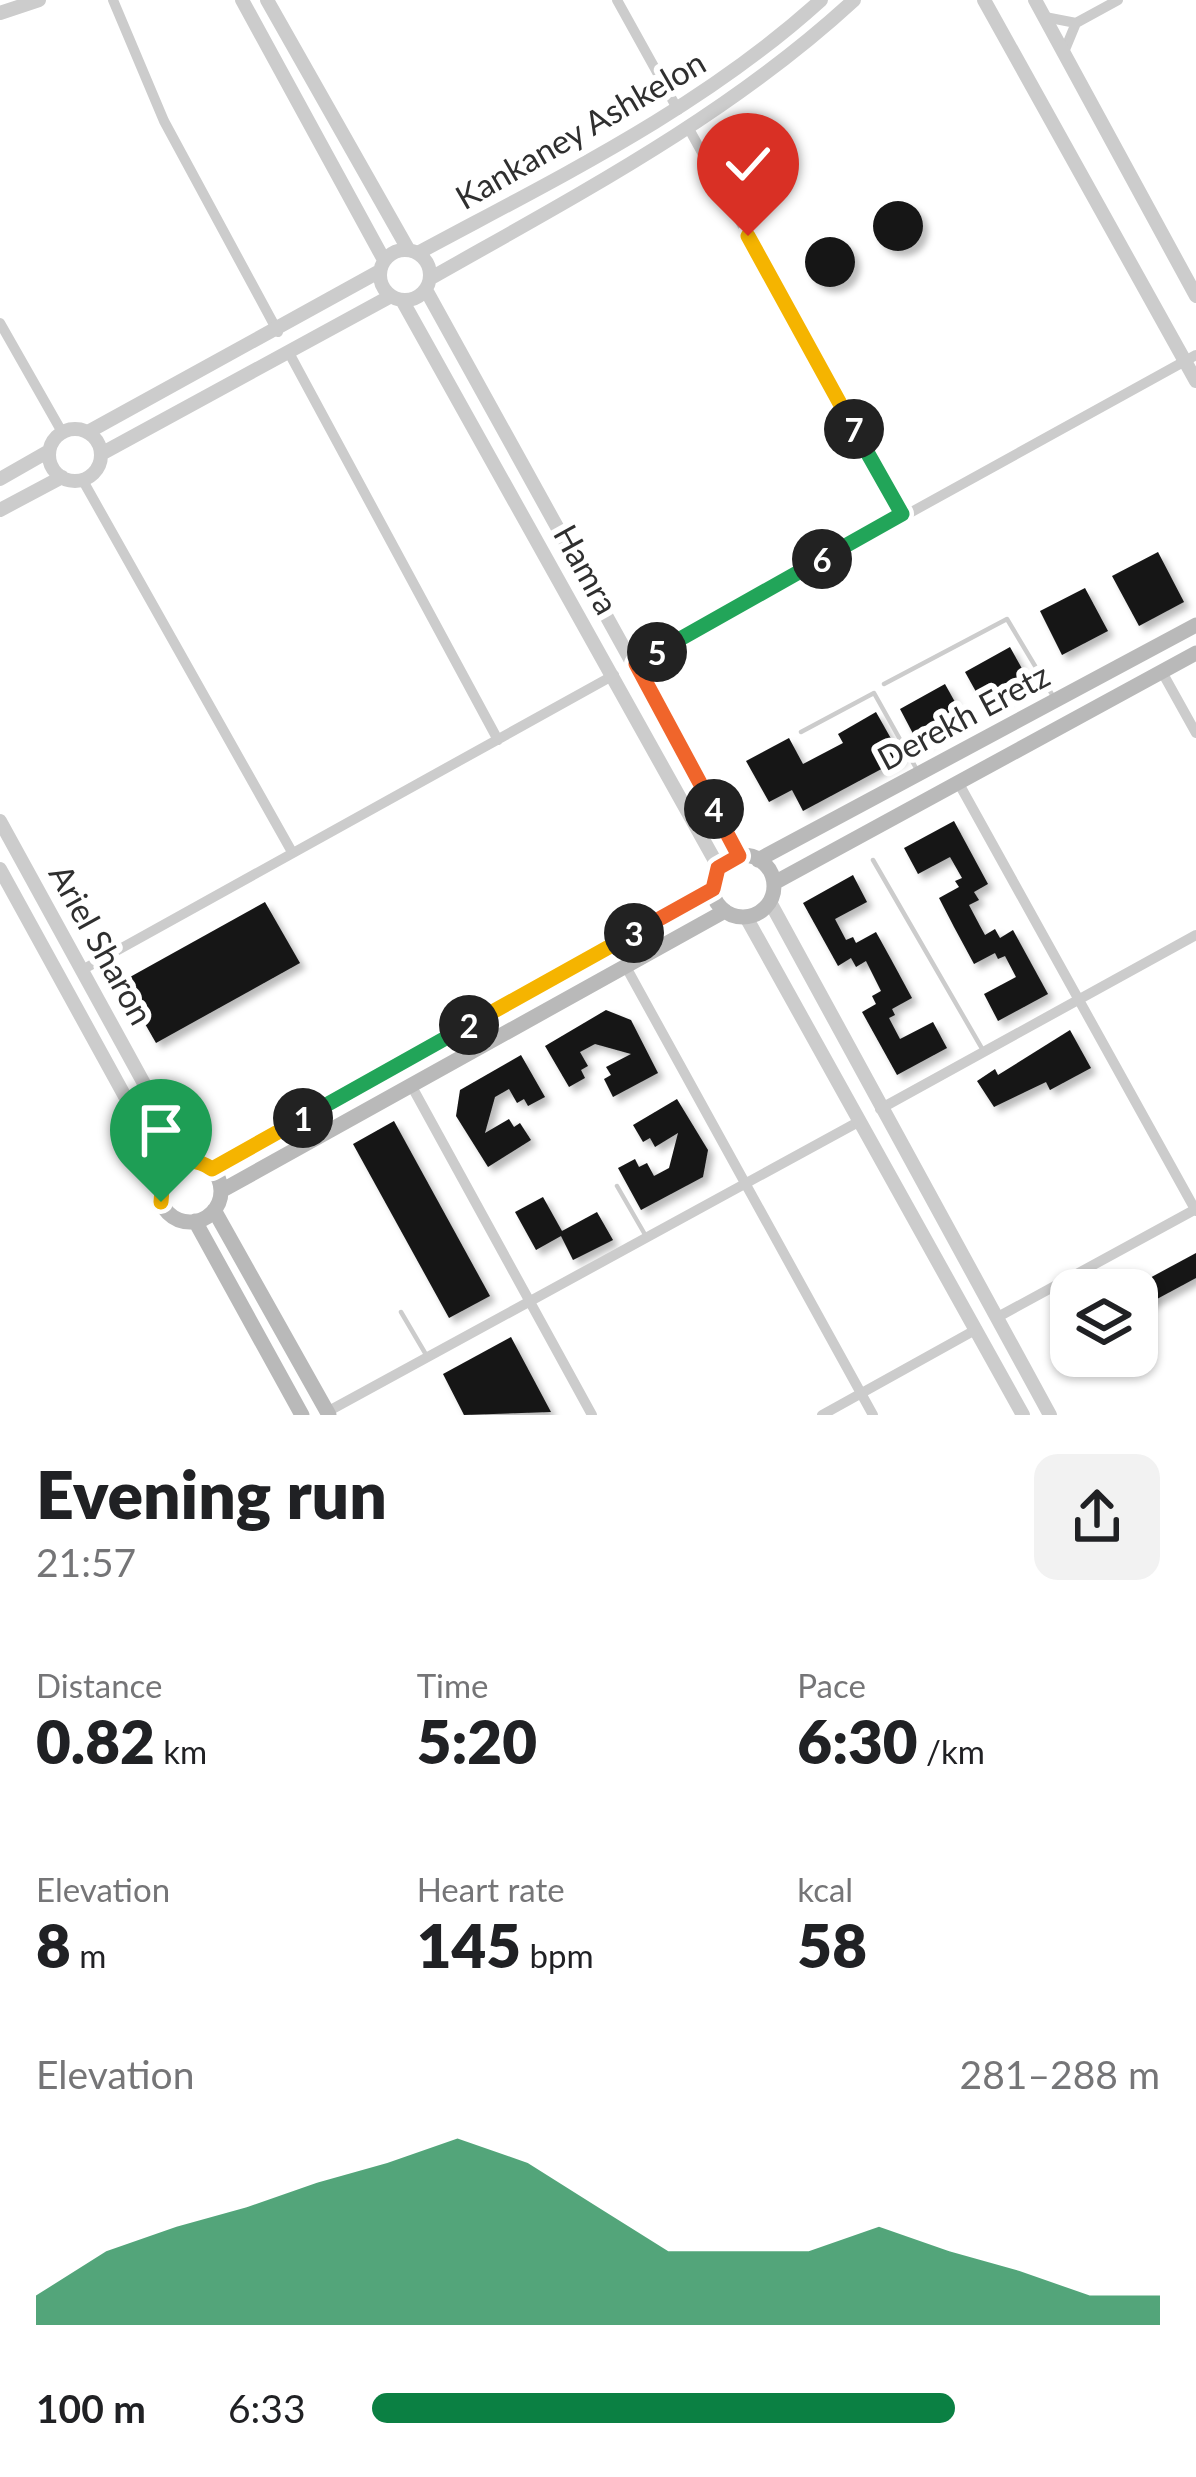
<!DOCTYPE html>
<html lang="en">
<head>
<meta charset="utf-8">
<style>
  body { margin:0; font-family:Lato,sans-serif; background:#f2f2f2; color:#202124; height:100vh; display:flex; flex-direction:column; font-size:45px; white-space:nowrap }
  * { box-sizing:border-box; margin:0 }
  p { font-size:39px; color:#757577 }
  .icon { flex:none; width:66px; height:66px; fill:none; stroke:currentColor; stroke-width:2; stroke-linecap:round; stroke-linejoin:round }
  .map { position:relative; height:1415px; overflow:hidden }
  .details { display:flex; flex-direction:column; background:#fff; flex:1 }
  .details>* { flex:none }
  .buttons { position:absolute; left:1050px; top:1269px; display:grid; gap:24px }
  .buttons a { display:grid; place-items:center; width:108px; height:108px; border-radius:24px; background:#fff; box-shadow:0 3px 9px #0004; font-size:60px }
  .pin { position:absolute; display:grid; place-items:center; width:102px; height:102px; color:#fff; margin:-123px -51px; border-radius:50% 50% 50% 0; rotate:-45deg; box-shadow:0 0 12px #0007 }
  .pin .icon { rotate:45deg }
  .km { position:absolute; width:60px; height:60px; margin:-30px; border-radius:50%; background:#222; color:#fff; font-size:33px; line-height:60px; text-align:center }
  .round { display:grid; place-items:center; flex:none; width:126px; height:126px; border-radius:24px; background:#f2f2f2 }
  .overview { display:flex; align-items:center; justify-content:space-between; height:204px; padding:0 36px }
  h1 { font-size:66px; font-weight:800; line-height:90px }
  .figures { display:grid; grid-template-columns:repeat(3,1fr); gap:18px; height:204px; padding:12px 36px }
  .figures div { display:grid; align-content:center }
  .figures b { font-size:60px; font-weight:800 }
  .figures small { font-size:33px; font-weight:400 }
  .figures p { font-size:33px }
  .chart { height:336px; padding:24px 36px }
  .chart p { display:flex; justify-content:space-between }
  .chart svg { width:100%; height:216px; margin-top:12px; fill:#0b8043; opacity:.7 }
  ul { padding:0 36px; list-style:none; font-size:39px }
  li { display:grid; grid-template-columns:192px 144px 1fr; align-items:center; height:90px }
  li i { height:30px; border-radius:15px; background:#0b8043 }
  .map>svg:first-child { display:block }
  .building { fill:#161616; filter:url(#shadow) }
  .lines { fill:none; stroke-linecap:round; stroke-linejoin:round }
  .service { stroke:#ccc; stroke-width:4.5 }
  .minor { stroke:#ccc; stroke-width:10 }
  .tertiary { stroke:#ccc; stroke-width:14 }
  .secondary { stroke:#b9b9b9; stroke-width:15 }
  .split-1-casing { stroke:#fff; stroke-width:24 }
  .split-2-casing { stroke:#fff; stroke-width:24 }
  .split-3-casing { stroke:#fff; stroke-width:24 }
  .split-4-casing { stroke:#fff; stroke-width:24 }
  .split-5-casing { stroke:#fff; stroke-width:24 }
  .split-6-casing { stroke:#fff; stroke-width:24 }
  .split-7-casing { stroke:#fff; stroke-width:24 }
  .split-8-casing { stroke:#fff; stroke-width:24 }
  .split-1 { stroke:#f5b400; stroke-width:15 }
  .split-2 { stroke:#22a559; stroke-width:15 }
  .split-3 { stroke:#f5b400; stroke-width:15 }
  .split-4 { stroke:#f0652b; stroke-width:15 }
  .split-5 { stroke:#f0652b; stroke-width:15 }
  .split-6 { stroke:#22a559; stroke-width:15 }
  .split-7 { stroke:#22a559; stroke-width:15 }
  .split-8 { stroke:#f5b400; stroke-width:15 }
  .labels { text-anchor:middle; dominant-baseline:central; stroke-width:12; stroke-linejoin:round; paint-order:stroke }
  .street-label { font-size:33px; fill:#2f2f2f; stroke:#fff }
</style>
</head>
<body>
<div class="map">
<svg width="1196" height="1415" viewBox="0 0 1196 1415">
  <defs>
    <filter id="shadow"><feDropShadow dx="5.5" dy="5.5" stdDeviation="3" flood-color="#0004"/></filter>
  </defs>
  <rect width="100%" height="100%" fill="#fff"/>
  <path class="building" d="M873 226a25 25 0 1 1 50 0a25 25 0 1 1-50 0Z
    M805 262a25 25 0 1 1 50 0a25 25 0 1 1-50 0Z
    M1158,552L1184,602L1139,626L1112,576Z
    M1085,588L1108,631L1062,655L1040,611Z
    M1010,647L1030,683L985,708L965,672Z
    M945,684L965,720L919,745L900,709Z
    M876,712L902,758L803,811L792,790L769,802L746,761L789,738L803,764L843,743L838,734Z
    M954,821L988,884L974,892L979,900L969,905L979,924L985,935L995,929L1000,938L1013,930L1048,994L998,1021L984,994L1016,977L1005,956L998,959L995,953L974,964L954,927L939,898L959,887L955,881L962,878L950,857L918,874L904,848Z
    M853,875L867,902L835,919L846,940L853,937L856,943L876,932L892,961L912,998L892,1009L895,1015L889,1018L900,1039L933,1022L947,1048L897,1075L862,1012L876,1004L872,996L881,991L866,961L856,967L851,958L838,966L803,903Z
    M265,902L300,963L156,1043L121,982Z
    M606,1010L631,1020L658,1073L613,1097L604,1079L611,1075L606,1067L631,1054L595,1044L580,1052L588,1066L581,1070L585,1078L569,1087L545,1046Z
    M1070,1030L1091,1068L1050,1090L1046,1082L994,1107L977,1081L995,1069L998,1075Z
    M521,1055L545,1097L528,1106L524,1099L517,1103L509,1089L495,1097L485,1133L509,1119L514,1127L520,1123L531,1140L488,1167L456,1116L460,1090Z
    M677,1099L708,1150L703,1177L641,1210L618,1168L635,1159L639,1167L647,1163L654,1176L669,1168L678,1133L655,1147L650,1138L643,1142L633,1125Z
    M394,1121L490,1296L449,1318L353,1144Z
    M543,1197L562,1231L597,1212L613,1240L573,1260L561,1236L536,1250L515,1212Z
    M1196,1253V1278L1144,1306L1133,1287Z
    M511,1337L551,1412L464,1415L443,1374Z"/>
  <g class="lines">
    <path class="service" d="M884,684L1007,619L1053,696
      M801,732L874,693L916,768
      M873,860L984,1052
      M617,1186L647,1238
      M401,1312L428,1358"/>
    <path class="minor" d="M113,0L164,121L278,332
      M617,0L678,110
      M1045,17L1076,23L1064,52
      M1076,23L1118,0
      M689,129L902,514
      M0,323L62,432
      M288,351L498,740
      M82,479L292,852
      M636,664L1196,355
      M1162,672L1196,733
      M958,782L1196,1211
      M626,967L873,1415
      M82,970L614,675
      M411,1085L592,1415
      M880,1109L1196,935
      M996,1318L1196,1209
      M327,1412L860,1121
      M822,1415L977,1329"/>
    <path class="tertiary" d="M242,0L384,260
      M267,0L408,249
      M984,0L1196,381
      M1035,0L1196,296
      M0,13L39,0
      M380 275a25 25 0 1 1 50 0a25 25 0 1 1-50 0Z
      M418,253C559,177 702,108 821,0
      M431,278C579,194 728,116 854,0
      M426,290L739,856
      M402,300L719,868
      M49 455a26 26 0 1 1 52 0a26 26 0 1 1-52 0Z
      M88,432L380,271
      M101,454L391,296
      M0,479L49,451
      M0,510L62,477
      M0,821L186,1160
      M0,869L166,1171
      M770,902L1050,1415
      M746,917L1023,1415"/>
    <path class="secondary" d="M712 886a31 31 0 1 1 62 0a31 31 0 1 1-62 0Z
      M758,860L1196,625
      M774,883L1196,653
      M159 1191a31 31 0 1 1 62 0a31 31 0 1 1-62 0Z
      M211,1169L713,889
      M221,1191L725,911
      M214,1210L329,1415
      M195,1221L302,1415"/>
  </g>
  <g class="lines">
    <g class="split-1-casing">
      <path id="split-1" d="M161,1202L163,1176C176,1159 193,1156 212,1169L303,1118"/>
    </g>
    <g class="split-2-casing">
      <path id="split-2" d="M303,1118L469,1025"/>
    </g>
    <g class="split-3-casing">
      <path id="split-3" d="M469,1025L634,933"/>
    </g>
    <g class="split-4-casing">
      <path id="split-4" d="M634,933L713,889L718,868L739,856L714,809"/>
    </g>
    <g class="split-5-casing">
      <path id="split-5" d="M657,652L636,664L714,809"/>
    </g>
    <g class="split-6-casing">
      <path id="split-6" d="M657,652L822,559"/>
    </g>
    <g class="split-7-casing">
      <path id="split-7" d="M822,559L902,514L854,429"/>
    </g>
    <g class="split-8-casing">
      <path id="split-8" d="M748,236L854,429"/>
    </g>
    <use href="#split-1" class="split-1"/>
    <use href="#split-2" class="split-2"/>
    <use href="#split-3" class="split-3"/>
    <use href="#split-4" class="split-4"/>
    <use href="#split-5" class="split-5"/>
    <use href="#split-6" class="split-6"/>
    <use href="#split-7" class="split-7"/>
    <use href="#split-8" class="split-8"/>
  </g>
  <g class="labels">
    <g class="street-label">
      <text transform="translate(580 129) rotate(-30)">Kankaney Ashkelon</text>
      <text transform="translate(587 569) rotate(61)">Hamra</text>
      <text transform="translate(963 716) rotate(-28)">Derekh Eretz</text>
      <text transform="translate(102 944) rotate(61)">Ariel Sharon</text>
    </g>
  </g>
</svg>
<div class="buttons">
<a><svg class="icon" aria-label="layers" viewBox="0 0 24 24"><path d="M12 4l9 5-9 5-9-5zM3 14l9 5 9-5"/></svg></a>
</div>
<div class="pin" style="left:161px;top:1202px;background:#1e9e55"><svg class="icon" aria-label="arrive" viewBox="0 0 24 24"><path d="M6 21V4h12l-3 4 3 4H6"/></svg></div>
<div class="pin" style="left:748px;top:236px;background:#d93025"><svg class="icon" aria-label="check" viewBox="0 0 24 24"><path d="M5 12l5 5 9-10"/></svg></div>
<b class="km" style="left:303px;top:1118px">1</b>
<b class="km" style="left:469px;top:1025px">2</b>
<b class="km" style="left:634px;top:933px">3</b>
<b class="km" style="left:714px;top:809px">4</b>
<b class="km" style="left:657px;top:652px">5</b>
<b class="km" style="left:822px;top:559px">6</b>
<b class="km" style="left:854px;top:429px">7</b>
</div>
<section class="details">
<div class="overview"><div><h1>Evening run</h1><p>21:57</p></div><a class="round"><svg class="icon" aria-label="share" viewBox="0 0 24 24"><path d="M12 15V3M7 8l5-5 5 5M5 13v7h14v-7"/></svg></a></div>
<div class="figures">
<div><p>Distance</p><b>0.82<small> km</small></b></div>
<div><p>Time</p><b>5:20</b></div>
<div><p>Pace</p><b>6:30<small> /km</small></b></div>
</div>
<div class="figures">
<div><p>Elevation</p><b>8<small> m</small></b></div>
<div><p>Heart rate</p><b>145<small> bpm</small></b></div>
<div><p>kcal</p><b>58</b></div>
</div>
<div class="chart"><p><span>Elevation</span>281–288 m</p>
<svg viewBox="0 0 160 44" preserveAspectRatio="none"><path d="M0 44V38L10 29L20 24L30 20L40 15L50 11L60 6L70 11L80 20L90 29L100 29L110 29L120 24L130 29L140 33L150 38L160 38V44z"/></svg>
</div>
<ul>
<li><b>100 m</b>6:33<i style="width:74%"></i></li>
</ul>
</section>
</body>
</html>
